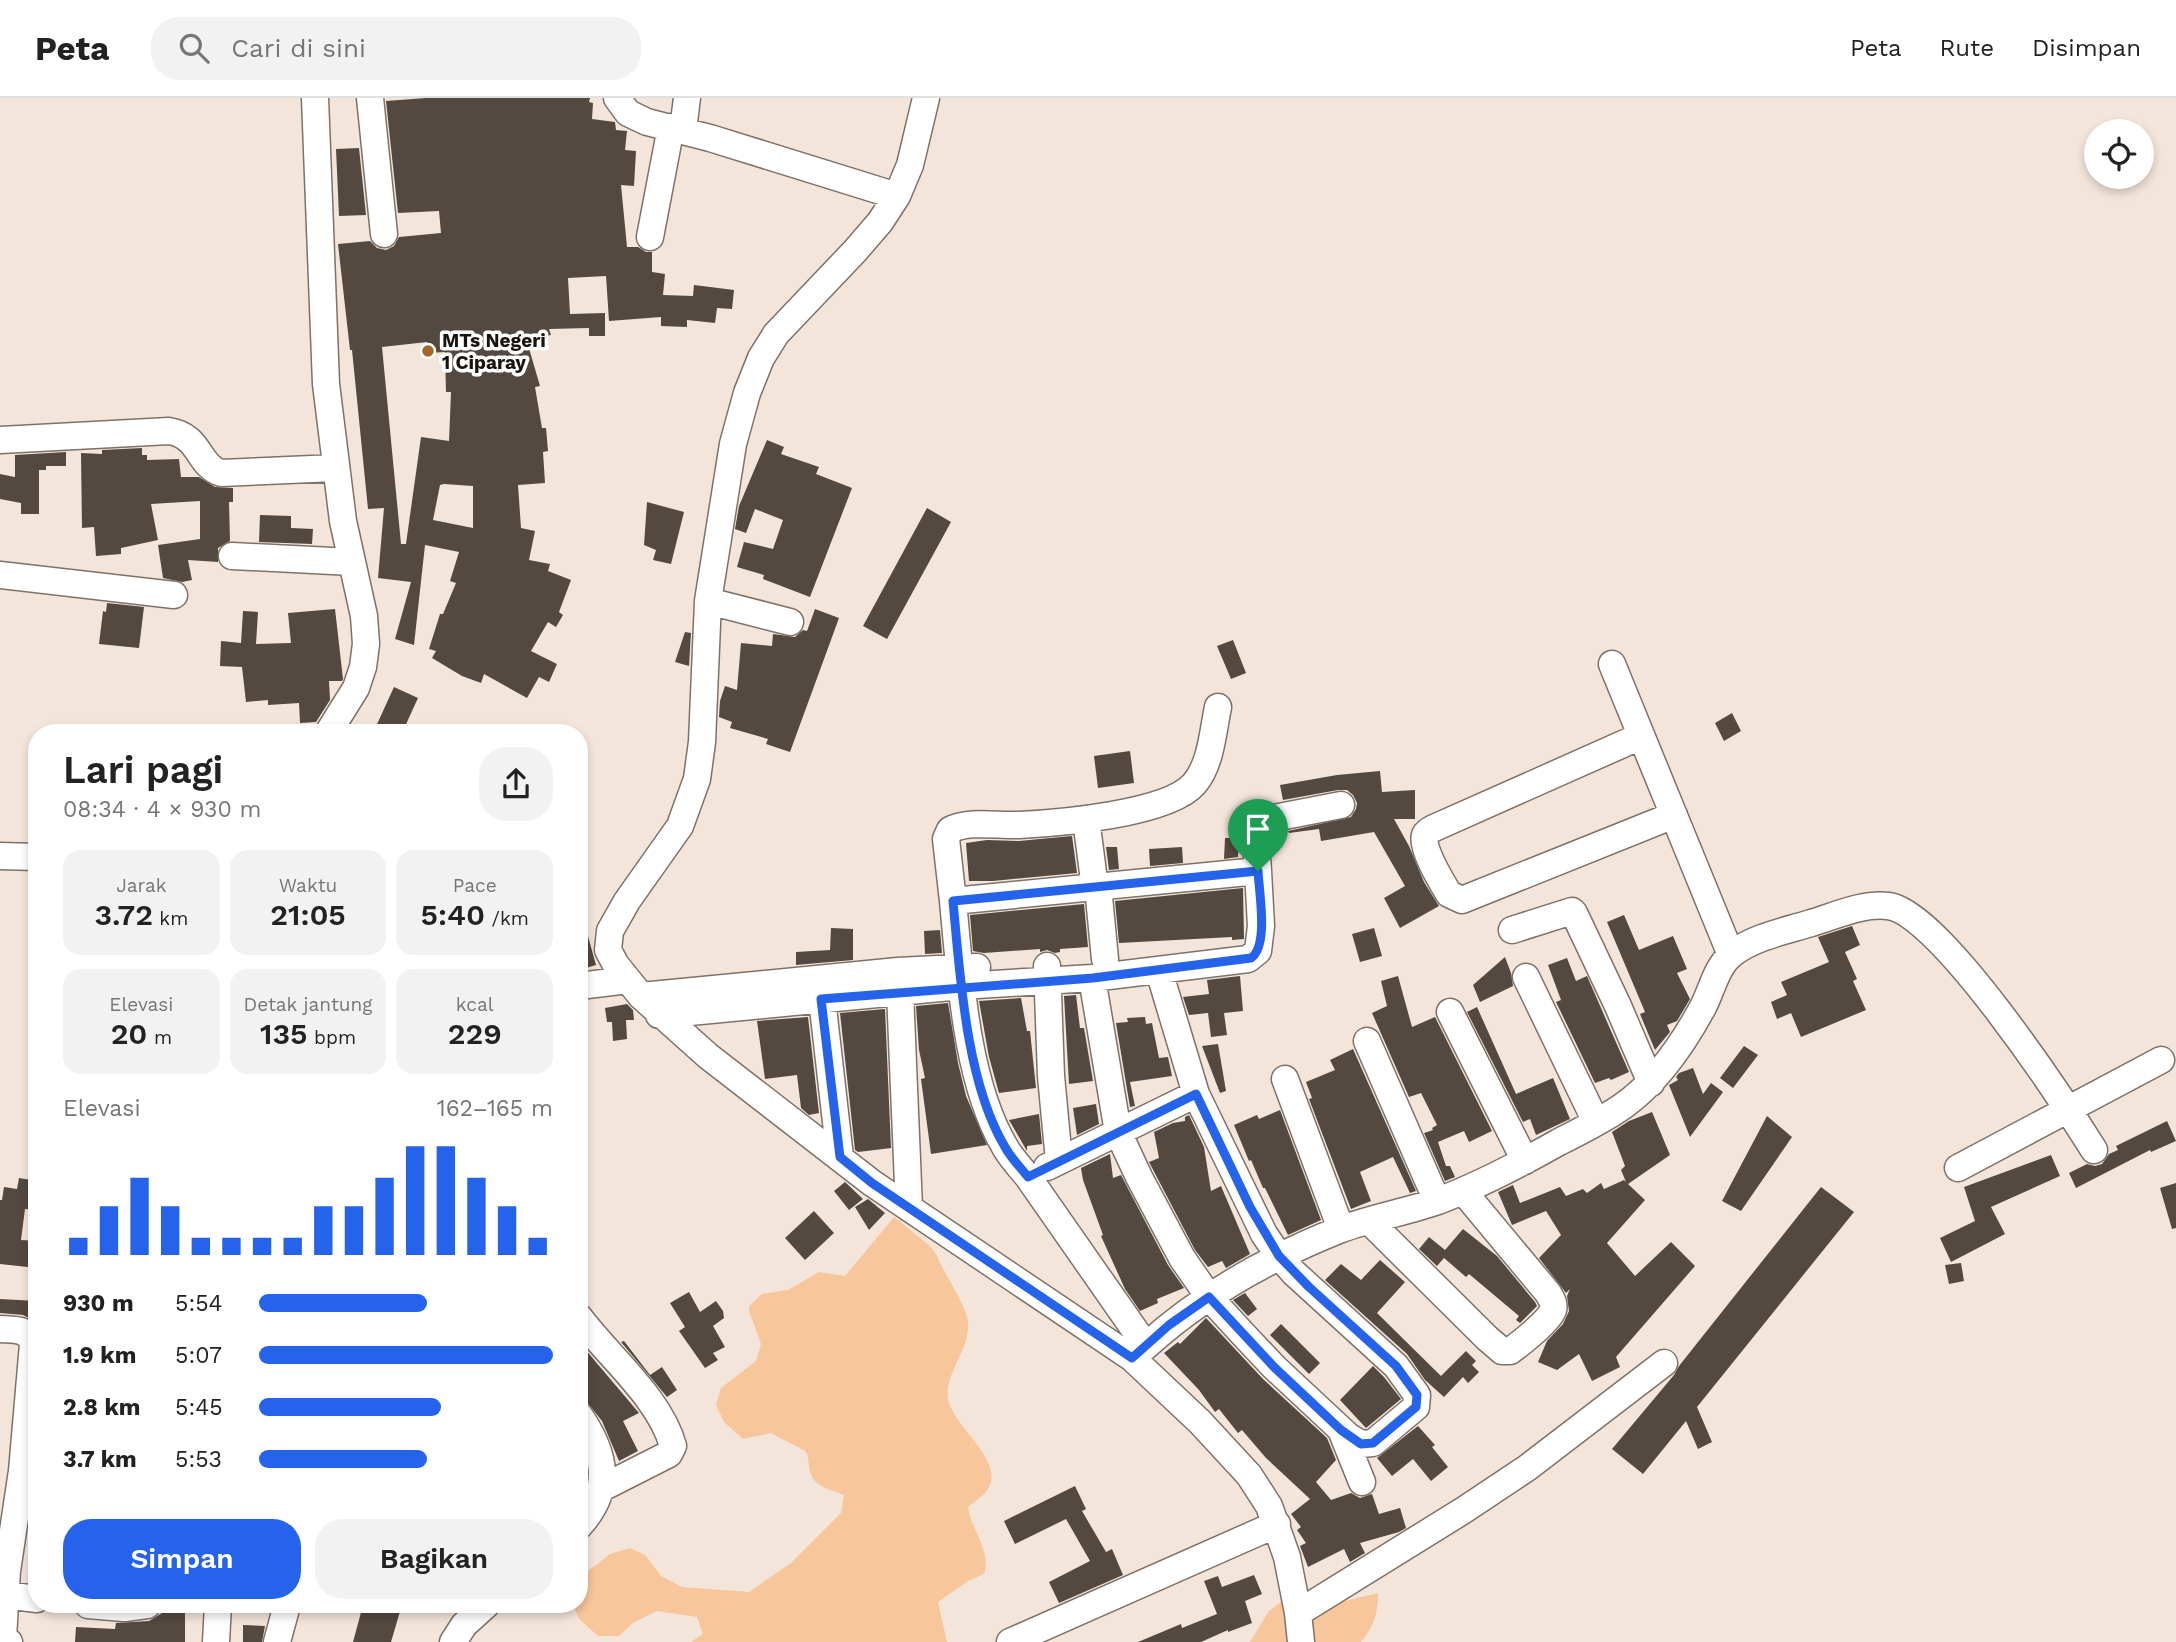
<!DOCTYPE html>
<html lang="id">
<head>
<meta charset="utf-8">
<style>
  body { margin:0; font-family:"Work Sans",sans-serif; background:#f2f2f2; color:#222; height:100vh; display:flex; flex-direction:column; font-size:26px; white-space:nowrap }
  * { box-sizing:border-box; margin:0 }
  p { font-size:23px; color:#767676 }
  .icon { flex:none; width:38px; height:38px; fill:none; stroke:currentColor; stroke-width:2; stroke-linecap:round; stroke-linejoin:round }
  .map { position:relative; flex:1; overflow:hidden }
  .sheet { position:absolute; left:28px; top:626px; width:560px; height:889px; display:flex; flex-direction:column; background:#fff; border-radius:28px; box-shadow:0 4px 10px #0003 }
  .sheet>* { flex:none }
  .tools { position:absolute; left:2084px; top:21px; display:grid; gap:14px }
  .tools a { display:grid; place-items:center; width:70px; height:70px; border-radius:50%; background:#fff; box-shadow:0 4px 10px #0003; font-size:35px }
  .pin { position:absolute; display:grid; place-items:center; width:60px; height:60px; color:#fff; margin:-72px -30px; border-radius:50% 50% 50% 0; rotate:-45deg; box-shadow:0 0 7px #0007 }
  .pin .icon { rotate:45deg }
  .round { display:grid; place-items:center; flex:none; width:74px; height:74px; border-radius:28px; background:#f2f2f2 }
  .overview { display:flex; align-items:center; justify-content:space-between; height:119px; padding:0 35px }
  h1 { font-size:38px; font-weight:600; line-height:52px }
  .stats { display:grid; grid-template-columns:repeat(3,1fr); gap:10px; height:119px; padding:7px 35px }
  .stats div { display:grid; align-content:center; border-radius:18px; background:#f2f2f2; text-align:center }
  .stats b { font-size:30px; font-weight:600 }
  .stats small { font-size:19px; font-weight:400 }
  .stats p { font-size:19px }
  .chart { height:196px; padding:14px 35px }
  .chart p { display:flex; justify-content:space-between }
  .chart svg { width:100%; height:126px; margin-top:7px; stroke:#2563eb; stroke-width:6 }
  .primary-button { display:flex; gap:14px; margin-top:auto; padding:14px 35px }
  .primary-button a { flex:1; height:80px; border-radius:28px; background:#2563eb; color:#fff; font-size:28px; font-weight:600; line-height:80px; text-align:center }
  .primary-button a+a { background:#f2f2f2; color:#222 }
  ul { padding:0 35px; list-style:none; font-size:23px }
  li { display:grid; grid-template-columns:112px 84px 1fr; align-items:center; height:52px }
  li i { height:18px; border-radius:9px; background:#2563eb }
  header { display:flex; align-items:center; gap:42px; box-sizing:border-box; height:98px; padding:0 35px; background:#fff; border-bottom:2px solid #e0e0e0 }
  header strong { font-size:33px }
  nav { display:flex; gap:38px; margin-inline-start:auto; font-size:24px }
  .search { width:490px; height:63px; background:#f2f2f2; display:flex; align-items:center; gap:18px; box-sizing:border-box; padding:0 24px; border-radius:28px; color:#767676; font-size:26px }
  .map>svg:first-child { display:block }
  .green { fill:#f8c69b }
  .building { fill:#544940; fill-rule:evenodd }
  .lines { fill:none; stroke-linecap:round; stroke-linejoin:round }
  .minor-casing { stroke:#7e7268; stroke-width:29 }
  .minor { stroke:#fff; stroke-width:26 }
  .route-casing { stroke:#fff; stroke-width:14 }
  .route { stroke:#2563eb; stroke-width:9 }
  .poi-dot { fill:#a36629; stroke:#fff; stroke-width:2.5 }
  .labels { text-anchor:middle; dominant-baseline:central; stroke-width:7; stroke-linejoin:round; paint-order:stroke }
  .poi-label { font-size:19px; font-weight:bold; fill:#18130f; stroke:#fff; text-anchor:start }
</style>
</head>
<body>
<header>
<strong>Peta</strong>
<div class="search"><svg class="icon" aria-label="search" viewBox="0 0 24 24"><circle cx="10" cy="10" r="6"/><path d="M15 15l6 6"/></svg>Cari di sini</div>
<nav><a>Peta</a><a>Rute</a><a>Disimpan</a></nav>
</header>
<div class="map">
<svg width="2176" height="1544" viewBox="0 0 2176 1544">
  <rect width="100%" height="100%" fill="#f3e5da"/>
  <path class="green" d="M894,1119L930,1148L936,1156C943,1173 967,1209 968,1224C970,1253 944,1275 948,1301C953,1330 1011,1366 985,1395C980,1400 974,1404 968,1409C971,1431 992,1455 984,1476L968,1483L938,1504L947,1544H691L703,1536L697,1519L657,1513L633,1525L619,1538H598L579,1521L573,1507H579V1480L610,1456L630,1450L645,1457L661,1478L682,1489L749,1494L791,1465L841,1415L844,1397C827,1390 811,1389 809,1368C808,1362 809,1357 805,1353C803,1351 777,1339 771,1335L743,1341L724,1324L716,1307L721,1290L756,1263L761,1246L749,1213V1208L762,1196L788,1192L819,1174L845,1178Z
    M1378,1495C1378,1516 1374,1528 1361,1544H1250L1269,1513L1281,1504L1333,1506Z"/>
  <path class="building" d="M426,0H590L589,4L593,5L592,21L615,24L616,32L627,33L625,52L636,53L634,88L621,87L627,149H638L646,154H652V174L665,176L663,197L693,198L694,187L734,192L732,211L717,210L715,225L687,222V229L661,228V219L609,223L606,178L568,180L570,216L605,215V238H589V230L549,231L551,237L534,240L535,246L528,247L540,288L535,289L542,330H546L548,353L543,354L545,385L518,387L521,430L535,433L529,462L550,466L548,473L571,482L559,514L563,517L556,529L548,524L531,553L557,566L549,584L539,579L527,600L484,576L481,585L462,578L432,560L436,553L429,551L440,516H443L456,485L450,483L459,454L425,447L414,547L395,541L411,484L378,480L384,410L368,411L352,252H350L338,146L370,143L377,150L386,152L394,148L399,139L441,135L439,113L398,115L386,3ZM427,244L428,255L445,254L446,294H451L449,343L421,339L406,446H401L382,249ZM444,386L473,388V430L433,422L440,387Z
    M359,50L366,117L339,118L336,51Z
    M767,342L784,349L781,356L819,369L816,376L852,390L810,499L763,481L764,477L737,469L744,444L773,451L783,422L755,411L746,435L735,431L739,408Z
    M142,350V357H147V362L179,361L181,379H199L215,389L233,390V404H229L230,443L218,450V464L188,462L192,482L182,484L163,480L158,447L200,441V403L151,406L158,442L121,450V456L96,458L94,429L82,430L81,355L102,356V352Z
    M66,354V368H46V372H39V416H21V405L0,401V376L15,379V357Z
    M647,404L684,414L671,466L653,462L656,452L644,447Z
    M927,410L951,424L887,541L863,528Z
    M260,417L291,418V430L313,431L312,446L259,444Z
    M107,505L144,509L139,550L99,546L103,513L106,514Z
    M335,511L343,581L342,583H329L330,602L316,624L300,625L299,605L268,607V602L246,604L242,569L220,568L221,543L241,545L243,513L258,514L256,546L291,545L288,515Z
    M815,511L839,520L790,654L766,646L768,641L730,630L732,624L719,619L720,603L725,588L737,592L741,545L772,548L773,536L795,539L803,532L807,533Z
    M685,534L691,535L689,568L675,564Z
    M1233,542L1246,575L1231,581L1217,548Z
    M394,589L418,600L402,635H373Z
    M1732,615L1741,633L1724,643L1715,625Z
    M1130,653L1134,685L1098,690L1094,658Z
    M1380,673L1382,694L1415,692V721H1394L1409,748L1424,784L1439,808L1400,830L1384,800L1405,788L1374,734L1321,743L1319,731L1289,735L1288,733L1351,719L1356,711L1357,705L1353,697L1347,692H1338L1283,702L1280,687L1337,677Z
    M1072,738L1077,775L993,783H969L966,745L987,742L1019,743Z
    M1225,740H1239L1238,759L1224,761Z
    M1106,749H1117L1119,771L1109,772Z
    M1182,749L1183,765L1150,768L1149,751Z
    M1243,790L1244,841L1232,842V839L1119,845L1115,803Z
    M1084,806L1088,849L1060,851V854L1055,855L1047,852L1040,854V851L984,855L973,853L970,817Z
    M1624,817L1639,852L1673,838L1687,871L1677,875L1690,901L1677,923L1667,927L1670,934L1655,952L1640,916L1645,914L1607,824Z
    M584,824L596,867L579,872V825Z
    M1852,828L1860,847L1845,854L1857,881L1853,883L1866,912L1801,939L1791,915L1777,921L1771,904L1787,897L1781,884L1829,864L1818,839Z
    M831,830L853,831V862L796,867V854L830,852Z
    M1374,830L1382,858L1360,864L1352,836Z
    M940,832L942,855L925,856L924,833Z
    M1505,859L1511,875L1513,888L1480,904L1473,887Z
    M1567,860L1576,883L1587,878L1629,974L1611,982L1609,980L1595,985L1556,904L1561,902L1548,867Z
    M1240,878L1243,913L1224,915L1227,937L1211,939L1208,915L1189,917L1183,899L1209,896L1207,882Z
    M1398,878L1412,929L1435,919L1492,1033L1469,1044L1464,1033L1438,1044L1446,1068H1450L1455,1079L1445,1083L1424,1035L1433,1032L1432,1030L1437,1027L1421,995L1409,999L1372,915L1387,908L1381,883Z
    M1076,897L1080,930H1084L1093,983L1069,986L1064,898Z
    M1021,900L1027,933H1030L1036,990L999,995L989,959L979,903Z
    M948,905L958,965L966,998L987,1047L931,1056L921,981L925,980L919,952L916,908Z
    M627,906L633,912L634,922H626L627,941L613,943L612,924H607L605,910Z
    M1477,909L1516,996L1553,980L1570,1021L1536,1037L1530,1021L1523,1024L1467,914Z
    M885,911L891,1050L858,1054L855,1052L840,915Z
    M808,919L819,1015L809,1017L801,1010L797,977L765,981L757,923Z
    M1145,919L1146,926L1152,925L1159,960L1168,959L1172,978L1130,984L1135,1008L1130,1009L1116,925L1128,924L1127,920Z
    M1218,946L1226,993L1220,995L1202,948Z
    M1744,948L1758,957L1733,990L1720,980Z
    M1353,951L1416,1093L1410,1095L1393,1059L1360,1074L1371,1103L1351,1111L1309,1001L1312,1000L1306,984L1335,972L1330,962Z
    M1693,970L1703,996L1711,985L1723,994L1690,1039L1669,987L1678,982L1676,979L1679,975Z
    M1096,1006L1099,1026L1077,1037L1073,1010Z
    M1280,1012L1321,1122L1288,1137L1265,1090H1263L1251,1062L1249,1063L1234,1027L1257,1017L1259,1021Z
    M1652,1014L1670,1057L1628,1086L1645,1102L1607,1145L1635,1178L1671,1144L1695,1168L1616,1259L1620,1269L1592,1283L1579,1256L1557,1272L1538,1264L1547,1243L1563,1226L1569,1213L1567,1198L1570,1191L1566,1195L1539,1160L1561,1137L1546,1113L1512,1127L1498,1094L1513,1087L1520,1105L1560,1089L1566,1098L1583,1091L1587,1095L1601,1085L1604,1091L1624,1082L1626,1084L1621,1072L1625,1068L1612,1034L1629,1023Z
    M1039,1016L1042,1046L1027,1048V1053L1009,1022Z
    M1189,1017L1204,1049L1211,1093L1221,1088L1250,1156L1226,1170L1222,1163L1208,1169L1195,1152L1149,1064L1159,1060L1154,1034L1173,1025L1185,1023V1019Z
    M1767,1018L1792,1039L1741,1113L1722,1103Z
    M2167,1023L2176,1043L2151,1054L2150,1052L2076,1090L2069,1075L2087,1066L2095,1068L2102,1066L2109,1056L2118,1052L2116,1048Z
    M1110,1056L1113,1080L1121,1077L1168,1167L1184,1190L1157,1201L1158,1205L1140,1213L1125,1191L1101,1138L1103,1137L1083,1082L1081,1070Z
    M2051,1057L2060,1078L1991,1109L2005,1136L1951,1164L1940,1140L1975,1123L1964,1089Z
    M19,1080L37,1083V1112L25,1111L21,1142L37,1143V1170L0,1166V1102H2L4,1089L17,1091Z
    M845,1084L863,1101L849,1112L834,1093Z
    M2176,1085V1130L2172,1131L2160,1090Z
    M1821,1089L1854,1114L1697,1309L1712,1344L1698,1351L1686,1323L1643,1376L1612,1351L1674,1277L1679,1268Z
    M868,1101L885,1115L869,1132L855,1109Z
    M814,1113L834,1135L805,1162L785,1140Z
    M1463,1131L1497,1158L1535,1204L1537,1208L1520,1225L1516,1222L1519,1218L1469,1176L1466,1179L1444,1160L1437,1168L1419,1151L1429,1139L1445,1152Z
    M1380,1162L1405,1184L1377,1215L1441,1278L1466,1253L1476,1263L1472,1267L1479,1274L1468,1285L1463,1279L1444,1299L1425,1282L1407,1256L1325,1182L1341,1166L1361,1182Z
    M1961,1165L1964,1183L1949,1186L1945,1167Z
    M689,1194L700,1214L716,1203L723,1213L724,1220L713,1228L725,1249L713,1255L718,1262L705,1270L679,1233L685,1229L670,1205Z
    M1245,1195L1257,1211L1248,1218L1233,1202Z
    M0,1201L37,1203V1224L23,1217L0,1215Z
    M1206,1220L1263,1281L1327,1340L1336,1362L1316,1384L1331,1402L1351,1395L1360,1400L1372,1396L1379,1416L1400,1410L1406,1430L1399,1434L1360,1445L1365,1455L1350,1464L1344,1451L1308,1469L1300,1448L1306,1445L1297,1432L1301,1429L1291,1416L1310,1401L1266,1360L1242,1332L1238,1335L1219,1311L1215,1314L1199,1292L1164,1255L1178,1244L1180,1246Z
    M1281,1226L1320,1265L1309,1276L1270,1237Z
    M624,1243L650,1277L662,1269L677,1292L667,1299L621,1244Z
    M579,1244L639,1315L623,1323L638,1353L619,1363L602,1323L579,1294Z
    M1373,1268L1384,1279L1401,1301L1366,1330L1340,1302Z
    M1418,1328L1435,1347L1432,1349L1448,1369L1431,1383L1413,1361L1392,1378L1377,1360Z
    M1075,1388L1086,1411L1082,1413L1106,1454L1112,1451L1123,1477L1059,1505L1049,1484L1090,1463L1066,1421L1015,1446L1004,1423Z
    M1254,1477L1262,1496L1245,1503L1252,1525L1228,1534V1532L1201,1544H1138L1181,1526L1182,1530L1217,1516L1204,1483L1218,1478L1222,1489Z
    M162,1507H185V1544H75L76,1529L115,1531L116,1525L149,1523L162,1515Z
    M363,1507H389L401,1510L391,1544H353Z
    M243,1527L265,1528L262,1544H243Z"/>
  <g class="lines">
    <g class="minor-casing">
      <path id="minor" d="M315,0L326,286L343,423L364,518L366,546L363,569L356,590L328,635
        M370,0L384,136
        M617,0L628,15L647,24L710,40L897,98
        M926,0L910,67L897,98L880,124L855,153L776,236L761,260L747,295L733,346L708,503L702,644L697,681L680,728L627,803L610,833L608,852L616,867L641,898L708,958L872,1085L1132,1260L1200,1324L1249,1377L1269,1408L1287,1459L1298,1515L1301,1544
        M683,32L687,0
        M650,139L671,29
        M0,342L169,333C201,338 197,367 221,375L335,370
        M232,458L352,464
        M0,477L174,497
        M708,503L790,524
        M1612,566L1731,857
        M1641,638L1434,730C1430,732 1427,733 1425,737C1420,749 1443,786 1449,796L1462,802L1674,717
        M1086,721L1095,790
        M0,758L37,759
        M1258,773L1255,730L1258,723L1341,707
        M1098,789L1105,861
        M953,803L946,741L950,732C968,722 998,728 1019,727C1059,725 1168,716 1194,686C1211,667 1213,633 1218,609
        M1512,832L1572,813L1574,815L1618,908L1651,985
        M1047,868L1051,978L1059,1063
        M1526,879L1596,1024
        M1092,880L1118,1034L1139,1079L1182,1160L1209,1199L1241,1234L1274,1269L1348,1338L1361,1346L1373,1345L1416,1309L1417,1297L1396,1268L1294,1175L1279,1158L1264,1136L1196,996L1159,873
        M579,888L628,882
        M900,894L909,1110
        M641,898L898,873L977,869
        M822,901L840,1059
        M1450,914L1525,1063
        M659,917L961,888L1092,880L1248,861L1258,853L1261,828L1258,773L953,803C960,877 966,984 1005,1049C1011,1060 1020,1069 1028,1079L1146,1248L1132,1260
        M1367,943L1437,1103
        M1285,981L1341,1131
        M1047,1069L1196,996
        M1958,1070L2161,962
        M1369,1123L1487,1240L1502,1253H1510C1520,1246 1549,1223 1553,1212C1555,1206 1551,1200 1548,1195L1463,1093
        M579,1219C608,1258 660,1300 673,1348L669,1356L602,1390
        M0,1231C14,1232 29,1230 33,1246L22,1373L7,1473L3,1540L9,1544
        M1146,1248C1202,1197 1269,1160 1339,1132C1371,1120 1406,1114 1438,1103C1480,1087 1520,1066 1559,1044C1581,1033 1603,1022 1623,1008C1657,984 1683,946 1703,909C1712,892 1716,869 1732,856C1753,839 1786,833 1811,825C1835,818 1862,805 1888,808C1939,813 2064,1004 2094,1052
        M579,1317C606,1356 613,1391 579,1428
        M1341,1332L1362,1384
        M5,1497L37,1501
        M88,1507L124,1510L147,1507
        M1298,1515L1464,1412L1527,1370L1664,1265
        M216,1544L218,1507
        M277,1544L287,1507
        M453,1544L464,1527L486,1507
        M1010,1544L1277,1426"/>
    </g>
    <use href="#minor" class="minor"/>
  </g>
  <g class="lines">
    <g class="route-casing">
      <path id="route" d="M1258,773C1259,794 1269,848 1251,860L1093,880L821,901L840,1059L872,1085L1132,1260L1169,1227L1209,1199L1274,1269L1341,1332L1361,1346L1373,1345L1416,1309L1417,1297L1396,1268L1309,1189L1279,1158L1250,1109L1196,996L1028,1079C1020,1069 1011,1060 1005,1049C966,984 960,877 953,803L1258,773"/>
    </g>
    <use href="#route" class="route"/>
  </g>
  <circle class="poi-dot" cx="428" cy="253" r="7"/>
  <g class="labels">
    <g class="poi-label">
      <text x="442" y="242">MTs Negeri<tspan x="442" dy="22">1 Ciparay</tspan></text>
    </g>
  </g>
</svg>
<div class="tools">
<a><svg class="icon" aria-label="locate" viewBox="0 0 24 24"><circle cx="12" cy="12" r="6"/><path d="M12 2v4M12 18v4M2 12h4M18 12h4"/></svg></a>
</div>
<div class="pin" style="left:1258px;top:773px;background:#1e9e55"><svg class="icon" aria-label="arrive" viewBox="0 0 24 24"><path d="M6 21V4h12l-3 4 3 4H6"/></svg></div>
<section class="sheet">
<div class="overview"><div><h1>Lari pagi</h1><p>08:34 · 4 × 930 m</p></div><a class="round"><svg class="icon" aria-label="share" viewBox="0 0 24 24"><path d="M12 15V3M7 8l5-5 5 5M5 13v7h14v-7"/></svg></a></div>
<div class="stats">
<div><p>Jarak</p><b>3.72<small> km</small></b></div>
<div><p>Waktu</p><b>21:05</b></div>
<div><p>Pace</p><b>5:40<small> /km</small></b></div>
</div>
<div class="stats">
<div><p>Elevasi</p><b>20<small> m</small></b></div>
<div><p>Detak jantung</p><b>135<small> bpm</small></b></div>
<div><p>kcal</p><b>229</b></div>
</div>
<div class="chart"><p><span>Elevasi</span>162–165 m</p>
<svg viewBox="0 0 160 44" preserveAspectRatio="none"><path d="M5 44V38M15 44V27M25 44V17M35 44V27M45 44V38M55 44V38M65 44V38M75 44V38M85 44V27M95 44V27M105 44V17M115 44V6M125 44V6M135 44V17M145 44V27M155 44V38"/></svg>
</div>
<ul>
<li><b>930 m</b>5:54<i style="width:57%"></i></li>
<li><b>1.9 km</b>5:07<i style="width:100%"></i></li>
<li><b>2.8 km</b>5:45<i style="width:62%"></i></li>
<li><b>3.7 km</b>5:53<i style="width:57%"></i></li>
</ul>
<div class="primary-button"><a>Simpan</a><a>Bagikan</a></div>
</section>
</div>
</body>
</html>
